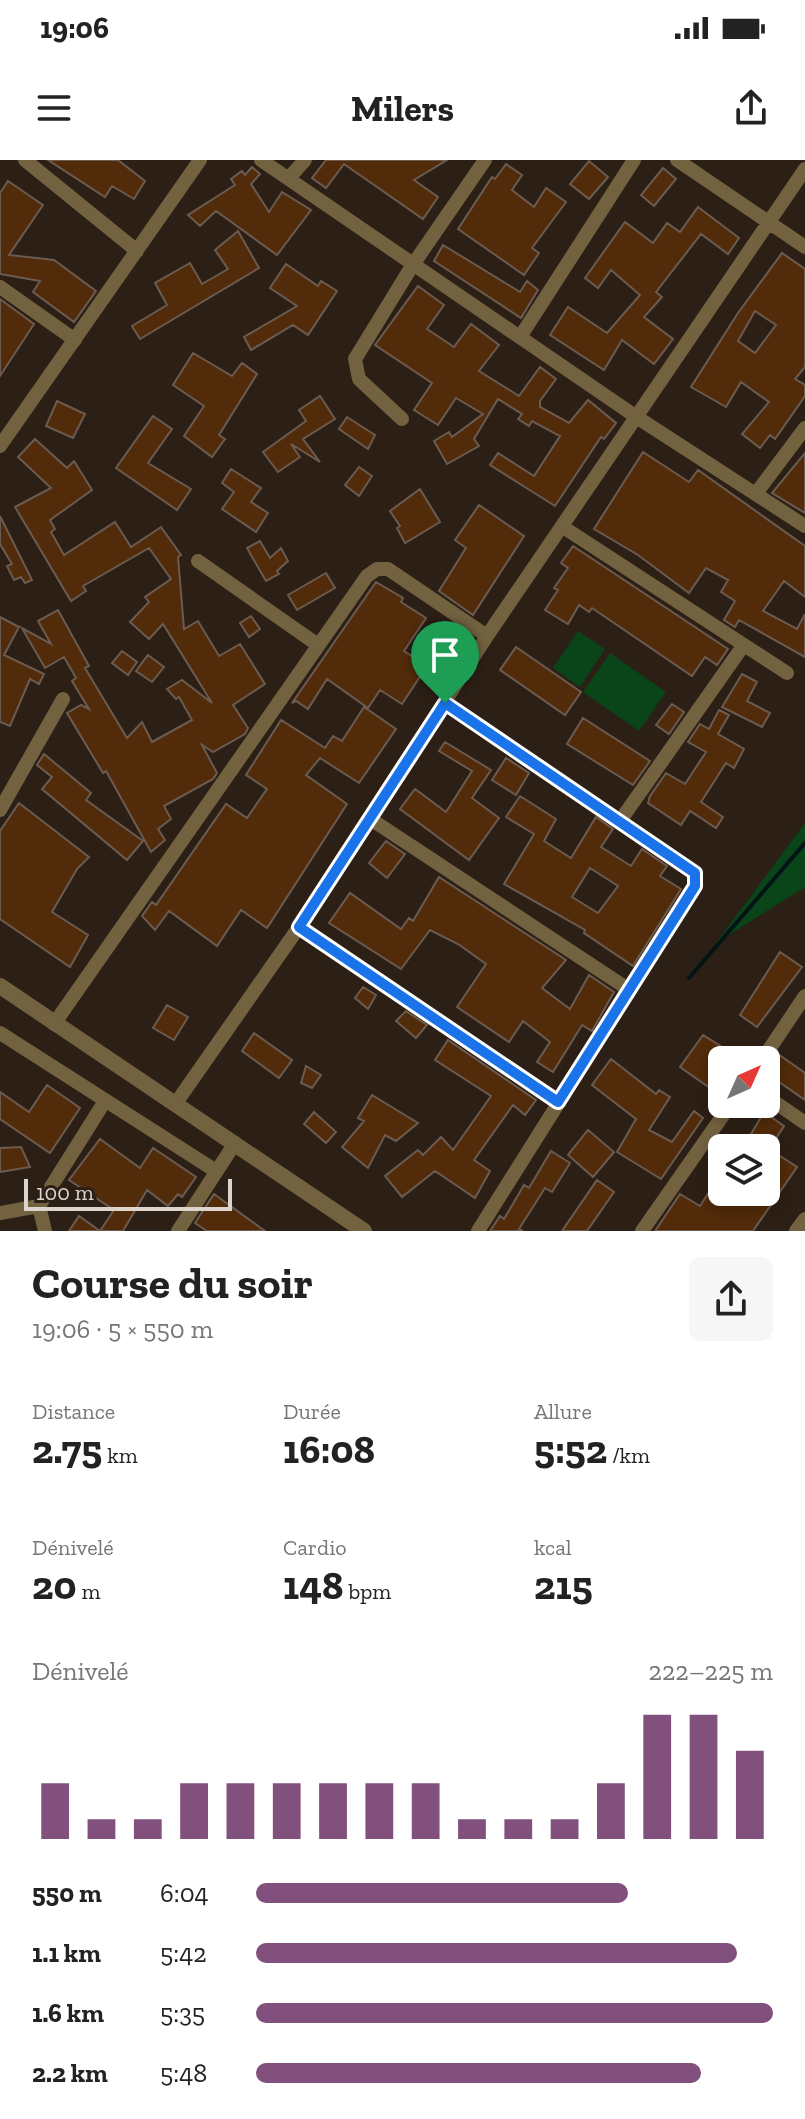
<!DOCTYPE html>
<html lang="fr">
<head>
<meta charset="utf-8">
<style>
  body { margin:0; font-family:"Zilla Slab",serif; background:#f6f6f6; color:#222; height:100vh; display:flex; flex-direction:column; font-size:30px; white-space:nowrap }
  * { box-sizing:border-box; margin:0 }
  p { font-size:26px; color:#767676 }
  .icon { flex:none; width:44px; height:44px; fill:none; stroke:currentColor; stroke-width:2; stroke-linecap:round; stroke-linejoin:round }
  .map { position:relative; height:1071px; overflow:hidden }
  .details { display:flex; flex-direction:column; background:#fff; flex:1 }
  .details>* { flex:none }
  .needle { width:52px; rotate:45deg }
  .fabs { position:absolute; left:708px; top:886px; display:grid; gap:16px }
  .fabs a { display:grid; place-items:center; width:72px; height:72px; border-radius:12px; background:#fff; box-shadow:0 4px 12px #0003; font-size:40px }
  .scale { position:absolute; left:24px; bottom:20px; width:208px; box-sizing:border-box; padding-left:8px; border:4px solid #ddd4cd; border-top:0; font-size:22px; line-height:28px; white-space:nowrap; color:#ddd4cd; -webkit-text-stroke:6px #2c1f15; paint-order:stroke }
  .pin { position:absolute; display:grid; place-items:center; width:68px; height:68px; color:#fff; margin:-82px -34px; border-radius:50% 50% 50% 0; rotate:-45deg; box-shadow:0 0 8px #0007 }
  .pin .icon { rotate:45deg }
  .round { display:grid; place-items:center; flex:none; width:84px; height:84px; border-radius:12px; background:#f6f6f6 }
  .headline { display:flex; align-items:center; justify-content:space-between; height:136px; padding:0 32px }
  h1 { font-size:44px; font-weight:700; line-height:60px }
  .figures { display:grid; grid-template-columns:repeat(3,1fr); gap:12px; height:136px; padding:8px 32px }
  .figures div { display:grid; align-content:center }
  .figures b { font-size:40px; font-weight:700 }
  .figures small { font-size:22px; font-weight:400 }
  .figures p { font-size:22px }
  .chart { height:224px; padding:16px 32px }
  .chart p { display:flex; justify-content:space-between }
  .chart svg { width:100%; height:144px; margin-top:8px; stroke:#82507c; stroke-width:6 }
  ul { padding:0 32px; list-style:none; font-size:26px }
  li { display:grid; grid-template-columns:128px 96px 1fr; align-items:center; height:60px }
  li i { height:20px; border-radius:10px; background:#82507c }
  .status { display:flex; justify-content:space-between; align-items:center; height:56px; padding:0 40px; background:#fff; direction:ltr }
  .status svg { height:22px; fill:currentColor }
  header { display:flex; justify-content:space-between; align-items:center; height:104px; padding:0 32px; background:#fff; font-size:36px; font-weight:700 }
  .map>svg:first-child { display:block }
  .green { fill:#0a4519 }
  .lines { fill:none; stroke-linecap:round; stroke-linejoin:round }
  .stream { stroke:#041416; stroke-width:4 }
  .building { fill:#512b0a; stroke:#6b5b50; stroke-width:2; fill-rule:evenodd }
  .minor { stroke:#726240; stroke-width:14 }
  .tertiary { stroke:#726240; stroke-width:16 }
  .route-casing { stroke:#fff; stroke-width:16 }
  .route { stroke:#1a73e8; stroke-width:10 }
</style>
</head>
<body>
<div class="status"><b>19:06</b><svg viewBox="0 0 49 12"><path d="M0 12V9h3v3zM5 12V6h3v6zM10 12V3h3v9zM15 12V0h3v12zM26 1h20v11H26zM47 4h2v5h-2z"/></svg></div>
<header><svg class="icon" aria-label="menu" viewBox="0 0 24 24"><path d="M4 6h16M4 12h16M4 18h16"/></svg>Milers<svg class="icon" aria-label="share" viewBox="0 0 24 24"><path d="M12 15V3M7 8l5-5 5 5M5 13v7h14v-7"/></svg></header>
<div class="map">
<svg width="805" height="1071" viewBox="0 0 805 1071">
  <rect width="100%" height="100%" fill="#2c1f15"/>
  <path class="green" d="M578,471L605,489L580,527L553,508Z
    M610,493L666,532L639,571L583,532Z
    M805,663V727L716,783Z"/>
  <g class="lines">
    <path class="stream" d="M689,818L805,683"/>
  </g>
  <path class="building" d="M48,0H118L145,21L134,39L112,26L105,37Z
    M326,0H447L414,20L438,37L423,59L344,4L326,28L312,18Z
    M589,1L608,17L589,39L570,24Z
    M506,4L522,15L512,30L534,47L546,28L566,42L532,88L539,93L524,115L458,69L492,17L495,19Z
    M252,7L260,14L251,24L269,52L282,32L311,50L277,95L216,51L200,66L188,55L235,25L231,19L242,11L245,15Z
    M663,8L676,19L654,46L641,35Z
    M8,21L43,45L9,95L54,100L96,131L74,162L33,132L40,121L0,114V33Z
    M698,47L739,78L728,94L701,74L656,132L662,137L644,157L673,179L654,204L622,180L604,210L550,175L568,147L607,173L640,135L611,110L598,128L585,118L625,62L653,83L667,63L680,72Z
    M238,71L259,108L140,179L132,166L167,145L155,123L190,103L202,124L228,109L215,90Z
    M443,85L520,132L527,121L538,130L521,158L434,101Z
    M782,93L805,109V207L795,219L805,225V236L775,279L770,275L760,288L742,274L769,242L741,222L726,247L691,227L738,153ZM755,151L776,165L755,193L738,181Z
    M286,104L318,126L321,121L337,131L308,175L293,165L251,190L244,177L297,146L270,128Z
    M418,126L444,145L427,169L454,187L471,164L499,185L479,211L519,236L540,207L556,219L540,241V247L569,263L588,240L616,263L604,279L601,277L555,346L490,305L498,293L534,316L560,276L532,261L529,266L518,259L522,254L498,239L474,279L479,286L447,304L434,281L449,272L452,277L483,254L456,238L438,265L414,250L432,223L375,185Z
    M0,139L34,164L0,216Z
    M193,193L232,216L242,203L257,214L219,275L225,279L212,297L184,276L204,246L173,225Z
    M320,236L335,259L303,279L320,302L291,284L300,297L278,312L263,292L306,261L299,250Z
    M57,241L85,254L73,278L46,266Z
    M153,256L172,269L148,303L191,329L177,350L116,308Z
    M347,257L375,275L368,289L339,269Z
    M35,279L67,308L74,301L92,330L50,360L55,369L51,372L64,395L115,362L131,387L161,367L181,395L178,397L184,469L198,461L219,496L240,484L265,524L233,545L248,568L245,574L213,592L202,585L217,613L213,619L164,646L171,659L158,669L165,680L151,692L106,611L103,613L67,553L81,545L89,549L72,521L76,518L64,497L45,508L22,468L51,484L38,461L58,450L89,506L85,508L127,578L142,562L152,582L192,560L179,537L176,539L167,529L182,520L212,543L163,464L149,479L130,462L149,442L145,437L171,419L149,388L83,426L86,431L71,441L15,347L51,328L18,297Z
    M643,292L689,322L698,310L805,386V437L784,421L763,451L797,469L805,454V497L739,460L735,467L724,460L735,441L721,432L728,420L706,408L689,433L638,395L594,369Z
    M805,293V353L772,333Z
    M359,307L372,316L359,336L345,325Z
    M231,309L261,328L251,342L268,353L256,372L222,349L234,332L222,323Z
    M420,329L440,362L405,383L397,368L400,366L390,351Z
    M479,345L524,376L473,455L439,431L466,388L455,380Z
    M0,356L32,420L25,423L21,417L14,420L7,406L12,404L0,384Z
    M260,381L270,398L281,388L288,401L277,411L279,414L266,421L247,388Z
    M573,386L728,489L717,505L705,497L692,516L592,448L589,452L579,445L568,464L545,450L558,430L554,428L568,408L561,403Z
    M326,413L335,428L297,450L288,435Z
    M376,422L403,438L401,442L426,458L404,491L427,506L402,544L380,530L368,548L327,519L308,549L296,541L292,543Z
    M251,456L260,469L249,477L240,463Z
    M0,457L19,467L4,495L44,514L39,524L30,519L10,566L0,562Z
    M457,468L468,475L440,513L423,501L430,489L439,495Z
    M516,487L581,532L565,555L500,510Z
    M122,491L137,502L128,515L112,503Z
    M148,495L164,507L152,522L136,511Z
    M742,514L757,522L747,541L770,553L762,567L722,547Z
    M672,544L684,552L669,574L656,565Z
    M364,547L396,569L359,623L320,598L306,615L347,644L267,768L241,750L217,786L169,751L155,770L142,756L152,742L156,745L226,644L247,658L267,629L246,615L281,560L325,588L333,576L342,581Z
    M719,550L729,555L718,574L744,589L734,608L726,603L701,642L723,657L716,668L690,651L681,665L648,643L650,636L666,613L685,624L706,592L688,582L700,564L709,569Z
    M583,558L650,601L633,625L567,584Z
    M445,582L491,610L472,638L499,658L469,700L400,649L415,629L446,652L472,611L439,591Z
    M44,594L91,633L86,640L143,681L127,700L42,629L52,617L37,605Z
    M506,598L529,613L516,635L492,620Z
    M520,636L556,659L544,681L571,698L596,657L613,669L601,687L631,706L642,689L667,706L660,716L681,729L633,806L584,773L585,770L504,724L534,674L506,657ZM590,708L618,726L598,753L572,737Z
    M19,643L89,697L77,709L52,752L88,775L70,807L0,759V671Z
    M386,681L405,694L387,718L369,703Z
    M439,717L566,800L542,828L570,849L589,815L614,832L592,871L582,865L553,912L537,902L550,882L523,861L509,882L457,847L486,804L458,784L430,770L401,809L329,763L350,733L401,769L409,758L413,761Z
    M780,792L802,807L757,867L740,855Z
    M363,827L376,835L368,849L355,838Z
    M167,845L188,857L174,880L153,868Z
    M406,851L427,865L416,878L396,861Z
    M254,873L292,900L279,918L242,891Z
    M703,875L743,900H722V925L717,933L680,907Z
    M448,880L536,940L525,955L513,945L474,1000L490,1011L475,1038L435,1011L402,1037L385,1016L418,990L423,995L441,977L453,990L491,936L435,900Z
    M778,894L805,913V940L766,913Z
    M611,899L656,934L659,930L670,937L649,970L672,982L694,951L703,958L661,1019L617,992L636,959L592,925Z
    M306,906L321,915L312,928L301,923Z
    M47,925L80,948L50,993L0,959V932L29,952Z
    M372,935L418,963L396,981L385,975L368,1008L342,987L364,961L358,958Z
    M314,952L336,972L326,983L304,964Z
    M764,952L784,966L770,988H758L747,981Z
    M588,970L614,992L593,1017L568,995Z
    M100,979L140,1008L153,988L196,1017L182,1037L178,1034L168,1046L147,1030L123,1071H69L79,1056L100,1071L114,1050L69,1020Z
    M21,987L30,1007L0,1012V988Z
    M551,991L570,1003L552,1032L545,1028L519,1069L523,1071H490L500,1056L504,1059L524,1025L529,1028Z
    M777,994L797,1007L753,1071H655L680,1034L700,1046L722,1012V1032H766V1010Z
    M597,1020L614,1032L587,1071H562Z
    M214,1034L265,1071H207L195,1063Z"/>
  <g class="lines">
    <path class="minor" d="M25,0L137,91
      M261,0L638,258L805,366
      M677,0L805,87
      M289,18L305,0
      M0,127L75,180
      M520,177L634,0
      M402,259L359,219L355,199L412,106L485,0
      M0,286L200,0
      M757,332L805,268
      M563,367L787,513
      M198,401L318,485
      M445,543L695,713V726L478,1071
      M0,650L63,539
      M369,658L628,829
      M620,661L743,486
      M299,767L558,942
      M54,864L367,416L377,409H388L487,476
      M0,873L216,1011
      M762,900L805,836
      M766,936L805,963
      M176,943L299,767L487,476L805,9
      M0,1053L39,1046
      M45,1071L39,1046L105,941
      M178,1071L235,983
      M642,1071L731,944
      M796,1071L805,1059"/>
    <path class="tertiary" d="M0,826L364,1071"/>
  </g>
  <g class="lines">
    <g class="route-casing">
      <path id="route" d="M445,543L695,713V726L558,942L299,767Z"/>
    </g>
    <use href="#route" class="route"/>
  </g>
</svg>
<div class="fabs">
<a><svg class="needle" viewBox="-14 -14 28 28"><path d="M0-13l5 13h-10z" fill="#e53935"/><path d="M0 13l5-13h-10z" fill="#767676"/></svg></a>
<a><svg class="icon" aria-label="layers" viewBox="0 0 24 24"><path d="M12 4l9 5-9 5-9-5zM3 14l9 5 9-5"/></svg></a>
</div>
<div class="scale">100 m</div>
<div class="pin" style="left:445px;top:543px;background:#1e9e55"><svg class="icon" aria-label="arrive" viewBox="0 0 24 24"><path d="M6 21V4h12l-3 4 3 4H6"/></svg></div>
</div>
<section class="details">
<div class="headline"><div><h1>Course du soir</h1><p>19:06 · 5 × 550 m</p></div><a class="round"><svg class="icon" aria-label="share" viewBox="0 0 24 24"><path d="M12 15V3M7 8l5-5 5 5M5 13v7h14v-7"/></svg></a></div>
<div class="figures">
<div><p>Distance</p><b>2.75<small> km</small></b></div>
<div><p>Durée</p><b>16:08</b></div>
<div><p>Allure</p><b>5:52<small> /km</small></b></div>
</div>
<div class="figures">
<div><p>Dénivelé</p><b>20<small> m</small></b></div>
<div><p>Cardio</p><b>148<small> bpm</small></b></div>
<div><p>kcal</p><b>215</b></div>
</div>
<div class="chart"><p><span>Dénivelé</span>222–225 m</p>
<svg viewBox="0 0 160 44" preserveAspectRatio="none"><path d="M5 44V27M15 44V38M25 44V38M35 44V27M45 44V27M55 44V27M65 44V27M75 44V27M85 44V27M95 44V38M105 44V38M115 44V38M125 44V27M135 44V6M145 44V6M155 44V17"/></svg>
</div>
<ul>
<li><b>550 m</b>6:04<i style="width:72%"></i></li>
<li><b>1.1 km</b>5:42<i style="width:93%"></i></li>
<li><b>1.6 km</b>5:35<i style="width:100%"></i></li>
<li><b>2.2 km</b>5:48<i style="width:86%"></i></li>
</ul>
</section>
</body>
</html>
